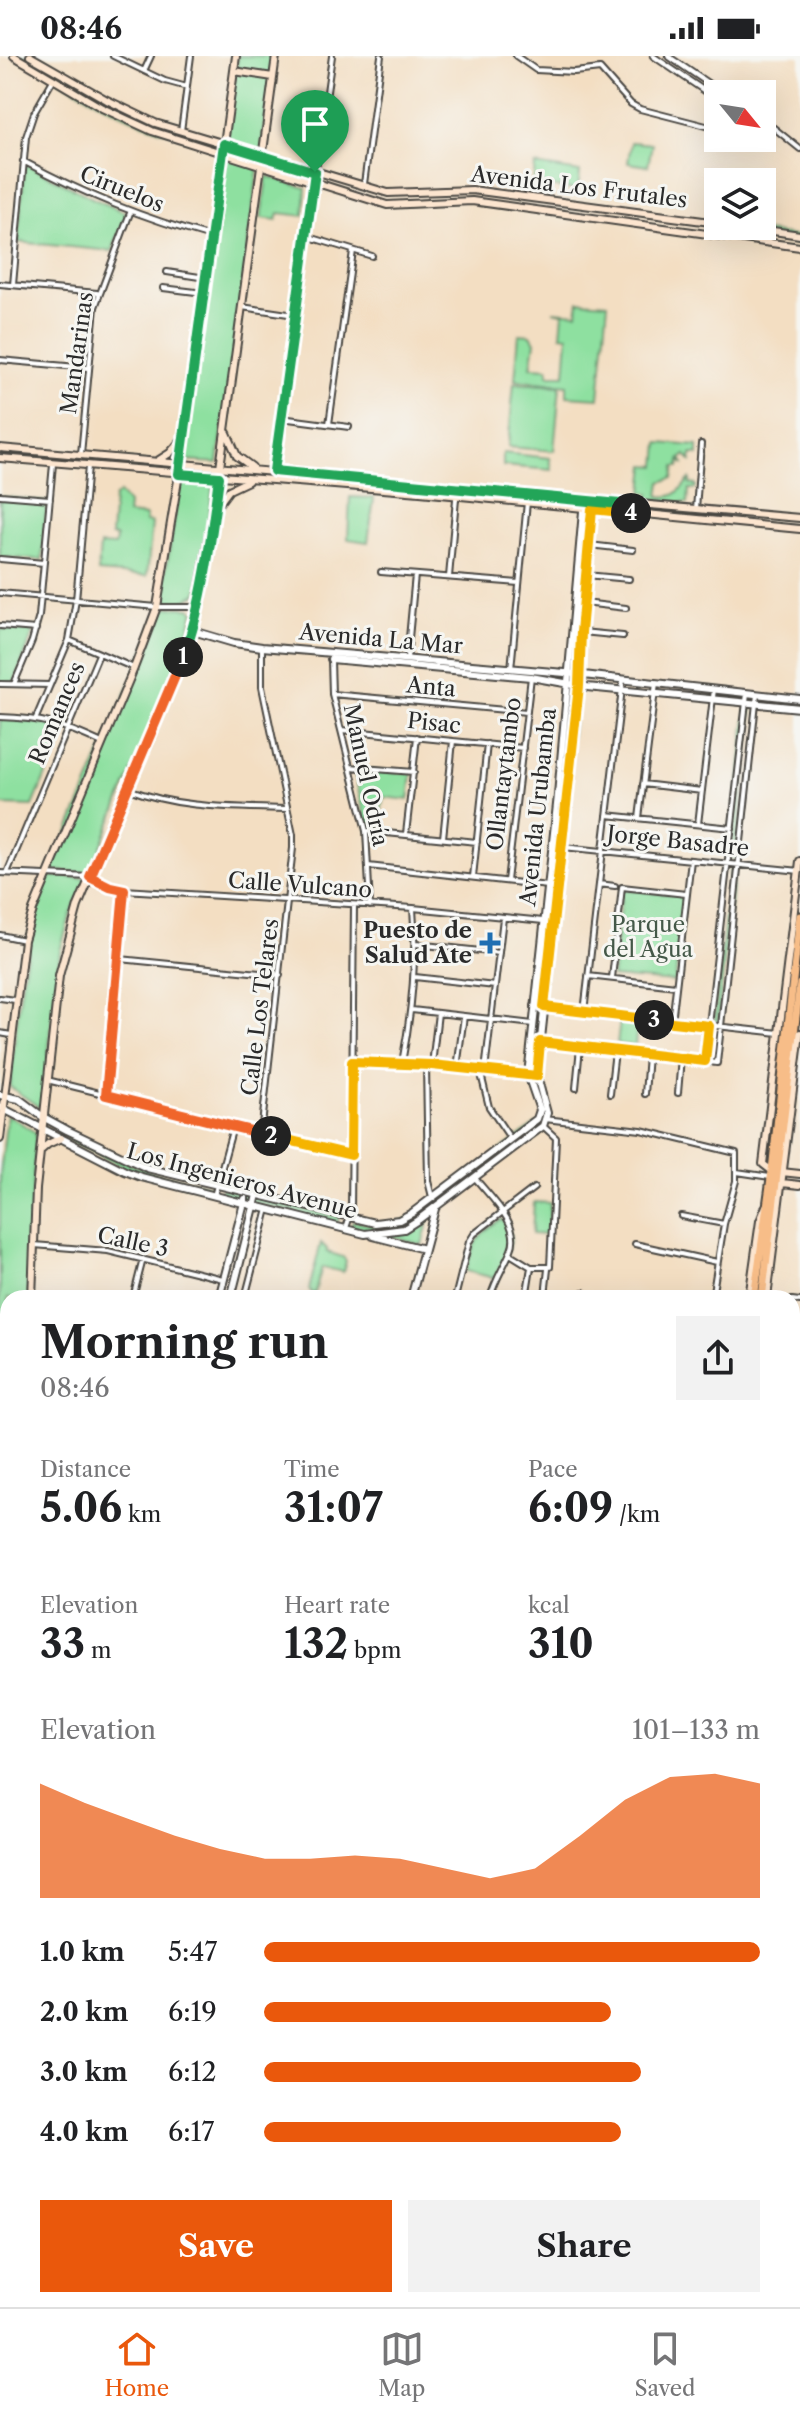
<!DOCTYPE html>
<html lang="en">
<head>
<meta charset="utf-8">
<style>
  body { margin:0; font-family:"Libre Caslon Text",serif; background:#f2f2f2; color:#202124; height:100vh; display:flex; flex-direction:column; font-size:30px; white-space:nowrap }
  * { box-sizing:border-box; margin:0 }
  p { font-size:26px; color:#757577 }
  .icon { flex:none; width:44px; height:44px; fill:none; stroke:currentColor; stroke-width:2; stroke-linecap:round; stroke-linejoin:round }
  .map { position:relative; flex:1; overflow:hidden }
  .sheet { position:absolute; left:0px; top:1234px; width:800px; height:1018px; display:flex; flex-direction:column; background:#fff; border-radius:24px 24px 0 0; box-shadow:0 8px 32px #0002 }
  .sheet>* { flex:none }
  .needle { width:52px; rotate:120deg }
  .buttons { position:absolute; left:704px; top:24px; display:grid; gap:16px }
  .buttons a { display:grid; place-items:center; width:72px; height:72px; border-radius:0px; background:#fff; box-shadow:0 8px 32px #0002; font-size:40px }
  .pin { position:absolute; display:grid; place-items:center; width:68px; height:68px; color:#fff; margin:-82px -34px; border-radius:50% 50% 50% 0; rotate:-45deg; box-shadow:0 0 8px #0007 }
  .pin .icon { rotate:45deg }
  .km { position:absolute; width:40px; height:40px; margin:-20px; border-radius:50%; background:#222; color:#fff; font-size:22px; line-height:40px; text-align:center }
  .round { display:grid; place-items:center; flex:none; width:84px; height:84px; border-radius:0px; background:#f2f2f2 }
  .summary { display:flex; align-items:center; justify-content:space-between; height:136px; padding:0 40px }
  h1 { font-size:44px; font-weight:700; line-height:60px }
  .metrics { display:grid; grid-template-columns:repeat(3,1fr); gap:12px; height:136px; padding:8px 40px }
  .metrics div { display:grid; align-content:center }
  .metrics b { font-size:40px; font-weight:700 }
  .metrics small { font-size:22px; font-weight:400 }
  .metrics p { font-size:22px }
  .chart { height:224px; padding:16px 40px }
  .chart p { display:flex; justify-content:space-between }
  .chart svg { width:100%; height:144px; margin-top:8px; fill:#ea580c; opacity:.7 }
  .action { display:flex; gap:16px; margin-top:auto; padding:16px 40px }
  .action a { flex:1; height:92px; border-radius:0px; background:#ea580c; color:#fff; font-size:32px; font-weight:700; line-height:92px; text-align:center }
  .action a+a { background:#f2f2f2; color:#202124 }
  ul { padding:0 40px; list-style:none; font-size:26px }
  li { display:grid; grid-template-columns:128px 96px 1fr; align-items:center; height:60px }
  li i { height:20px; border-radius:10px; background:#ea580c }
  .status { display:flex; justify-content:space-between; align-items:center; height:56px; padding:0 40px; background:#fff; direction:ltr }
  .status svg { height:22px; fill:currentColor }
  .dock { display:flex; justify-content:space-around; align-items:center; height:112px; border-top:2px solid #e0e0e0; background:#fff; font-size:22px; color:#757577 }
  .dock a { display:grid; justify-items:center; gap:4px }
  .dock .on { color:#ea580c }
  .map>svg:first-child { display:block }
  .green { fill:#8ee0a0; stroke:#5c8666; stroke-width:2 }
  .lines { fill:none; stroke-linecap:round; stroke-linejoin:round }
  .minor-casing { stroke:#494642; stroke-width:8 }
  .tertiary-casing { stroke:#494642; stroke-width:10 }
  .secondary-casing { stroke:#494642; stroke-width:10 }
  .primary-casing { stroke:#494642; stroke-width:11 }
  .minor { stroke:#fff; stroke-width:4 }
  .tertiary { stroke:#fff; stroke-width:6 }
  .secondary { stroke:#fce5cf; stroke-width:6 }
  .primary { stroke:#f7bd88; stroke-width:7 }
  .split-1-casing { stroke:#fff; stroke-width:16 }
  .split-2-casing { stroke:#fff; stroke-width:16 }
  .split-3-casing { stroke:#fff; stroke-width:16 }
  .split-4-casing { stroke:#fff; stroke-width:16 }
  .split-5-casing { stroke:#fff; stroke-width:16 }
  .split-1 { stroke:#22a559; stroke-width:10 }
  .split-2 { stroke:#f0652b; stroke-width:10 }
  .split-3 { stroke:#f5b400; stroke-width:10 }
  .split-4 { stroke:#f5b400; stroke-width:10 }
  .split-5 { stroke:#22a559; stroke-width:10 }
  .poi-dot { fill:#1f6fb2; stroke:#f6f6f2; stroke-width:3 }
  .labels { text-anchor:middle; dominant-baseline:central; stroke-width:6; stroke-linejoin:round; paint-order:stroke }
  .street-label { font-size:22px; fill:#2b2b2b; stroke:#f6f6f2 }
  .park-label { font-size:22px; fill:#445848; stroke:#f6f6f2 }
  .poi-label { font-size:22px; font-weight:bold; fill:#2b2b2b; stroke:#f6f6f2; text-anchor:end }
</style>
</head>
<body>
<div class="status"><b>08:46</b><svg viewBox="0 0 49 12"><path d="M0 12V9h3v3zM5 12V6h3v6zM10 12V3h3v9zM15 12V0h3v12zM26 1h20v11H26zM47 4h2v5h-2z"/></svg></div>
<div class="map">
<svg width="800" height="2251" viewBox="0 0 800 2251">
  <rect width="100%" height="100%" fill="#f6f6f2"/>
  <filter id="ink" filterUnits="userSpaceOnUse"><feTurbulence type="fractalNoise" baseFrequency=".0125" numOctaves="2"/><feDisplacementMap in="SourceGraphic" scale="16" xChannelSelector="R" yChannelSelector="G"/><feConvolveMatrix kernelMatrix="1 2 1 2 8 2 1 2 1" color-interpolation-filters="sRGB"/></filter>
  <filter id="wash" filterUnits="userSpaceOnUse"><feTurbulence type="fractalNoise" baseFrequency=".006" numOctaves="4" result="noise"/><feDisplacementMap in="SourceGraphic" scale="32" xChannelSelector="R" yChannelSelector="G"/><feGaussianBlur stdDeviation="1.8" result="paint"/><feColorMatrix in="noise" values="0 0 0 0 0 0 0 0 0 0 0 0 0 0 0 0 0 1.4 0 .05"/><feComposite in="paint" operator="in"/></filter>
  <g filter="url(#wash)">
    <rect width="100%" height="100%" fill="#f3dec2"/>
    <path class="green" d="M20,0H26L105,45L178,78L179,80C121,63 71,31 20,0Z
      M238,0H273L261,96L227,83Z
      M631,86L652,88L648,110L628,107Z
      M230,102L256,111L258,115L218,407L183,405L225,106Z
      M25,107L94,143L127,157L112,195L18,186Z
      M535,109L580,116L578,134L533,128Z
      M267,120L306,132L304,160L279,157L277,164L261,162Z
      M710,167L800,181V188L710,174L707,171Z
      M579,245L608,247L599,342L567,340V329L515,324L519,278L531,279L535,286L531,311L548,312V319H565L568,280L561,279L563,257L553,255L577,257Z
      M514,327L560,330L554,395L508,391Z
      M659,387L698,390V399L692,398L691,405L686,399L681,403L685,409L680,405L679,411H675L673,422L661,426L659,440C677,443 680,433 690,423V428L696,429L695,433H689L688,447L649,444L650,437L643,436L646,409L657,410Z
      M0,395L146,407L150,410L0,399Z
      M503,397L550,402L552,414L503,410Z
      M181,422L214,426L197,538L181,546L161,545Z
      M119,437L128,448L127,458L146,460L145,466L152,467L147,520L98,516L100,489L115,490L116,481L111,480L114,442Z
      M0,440L47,446L42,504L0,501Z
      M350,441L374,442L368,486L348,483Z
      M165,551L190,552L194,555L185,588L90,817L52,815L160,555Z
      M0,573L33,576L15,626H0Z
      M572,636H576L560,784L555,783Z
      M747,651L752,652L736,803H730Z
      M0,664L35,666L65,673L33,750L0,749Z
      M353,713L412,718L409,744L383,741L380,774L368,773Z
      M730,812L734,813L718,966H714Z
      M49,820L87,822L71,857L60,895L42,1053L10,1031C17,959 23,889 49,820Z
      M622,833L685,840L675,926L612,921Z
      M620,965L637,967L635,990L617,988Z
      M7,1058L36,1077L30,1169L28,1242H8V1619H0V1119Z
      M536,1068L538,1071L409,1168L373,1175L351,1170L353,1165L380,1171L407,1164Z
      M69,1077L129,1108L152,1116L211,1129L212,1134L151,1121L127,1113L66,1083Z
      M223,1132L338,1161L339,1163L336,1167L221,1138L220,1133Z
      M534,1146L550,1147L548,1179L532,1178Z
      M430,1159L422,1189L386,1179L406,1175Z
      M501,1163C522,1180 504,1203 494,1222L466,1215C473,1187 476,1179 501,1163Z
      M321,1187L327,1193V1196L343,1201L346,1205L343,1216L322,1211L314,1240L309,1233Z
      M0,1650H8V1821L0,1799Z"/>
  </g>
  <g filter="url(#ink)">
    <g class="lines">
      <g class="minor-casing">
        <path id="minor" d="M113,0L165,25L187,31
          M516,0L536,14L574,16L600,13L631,48L640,53L718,73
          M653,0L718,44
          M668,0L724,38
          M144,15L151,0
          M762,69L774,72L800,93
          M181,75L191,0
          M23,105C86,139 143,162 211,181
          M364,128L381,0
          M306,180L372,200
          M167,216L206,222
          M0,228L97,237
          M13,229L26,81L34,57L53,24
          M163,232L204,237
          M242,251L295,259
          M0,304L88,312
          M281,362L349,371
          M329,368L353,195
          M81,398L95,251L130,157
          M274,415L332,0
          M0,439L50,443
          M696,453L701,388
          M589,489L633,494
          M0,503L44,507
          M381,516L519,527
          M586,519L629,523
          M449,521L457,432
          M0,537L157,551H197
          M584,547L626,552
          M0,570L36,573
          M582,576L623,580
          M69,584L134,612
          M407,603L415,519
          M331,604L332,638L366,775L370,850
          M511,613L527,446
          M0,628L50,629
          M14,628L32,585L39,560L53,408
          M332,638L527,656
          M0,661C44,662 63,669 102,687
          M36,662L69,584L76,544L88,410
          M342,674L523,692
          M350,711L414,716
          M643,728L702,735
          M128,733C181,753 231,751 287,753
          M607,759L732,772
          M639,762L656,627
          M698,768L714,633
          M366,775L477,786
          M406,778L417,681
          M443,782L453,685
          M553,790L800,815
          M368,810L548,830
          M0,817L90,821L110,831L124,834L413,852L553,866
          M7,817L99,598
          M473,821L487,688
          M507,825L531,621
          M599,828L615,830
          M0,879L24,884
          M416,888L499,897
          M120,903L280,919
          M588,920L676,930
          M415,921L495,930
          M612,922L622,831L686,838
          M0,942L15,944
          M534,950L779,977
          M412,954L533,968
          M584,956L623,624
          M672,966L691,804
          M0,977L11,979
          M540,986L717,1007L757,638
          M705,1004L747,637
          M352,1006L432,1009L537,1020
          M402,1007C412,955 417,905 413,852
          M426,1009L428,1125L432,1141
          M432,1009L438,957
          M457,1012L464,960
          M480,1014L489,1051L510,1082
          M485,1015L503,862
          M47,1024L351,1099
          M576,1032L580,991
          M678,1037L681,1002
          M610,1038L615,995
          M645,1038L648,999
          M106,1039L124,834
          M545,1063L641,1074L736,1097V1125L724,1168L712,1242
          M261,1078L293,792V779L262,631V591
          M737,1116L770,1121
          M475,1122C490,1141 522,1169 511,1194C504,1211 495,1224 490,1242
          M214,1140L233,1071
          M681,1160L724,1168
          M346,1172L351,1157L354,849
          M635,1188L717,1206
          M34,1189L108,1195L223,1223
          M510,1198L531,1211H550L556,1082L543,1070
          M545,1240L548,1213
          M765,1240L780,1242
          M133,1242L143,1203
          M245,1242L268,1153
          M455,1242L469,1186L474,1178L534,1132
          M526,1242L531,1211
          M583,1242V1236
          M792,1244L800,1245
          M0,1454H8
          M792,1482L800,1483
          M0,1895L8,1909
          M0,1925L8,1920
          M0,1965L8,1960
          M0,1986L8,1991
          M0,2006L8,1999
          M0,2029L8,2036
          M0,2111L8,2116
          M167,2251L174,2244
          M217,2251L227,2244"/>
      </g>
      <g class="tertiary-casing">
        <path id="tertiary" d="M193,575L234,587L262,591L565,617L800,643
          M331,603L531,621L587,631L800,652
          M0,1039L19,1043L43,1061L67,1074L147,1112L375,1167L399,1164L412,1157L537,1063L540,1054L528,1019L558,739L584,444
          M0,1051L125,1115L141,1121L365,1178L404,1173L418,1164L543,1070L547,1057L537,1020L579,630L581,576L593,444
          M373,1180L424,1193
          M219,1242L245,1143
          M231,1242L257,1139
          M411,1242L435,1153
          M0,2057L8,2047
          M0,2073L8,2062
          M0,2155L8,2160
          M0,2191L8,2195
          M98,2244L106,2251
          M129,2244L138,2251
          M604,2251L605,2244"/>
      </g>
      <g class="secondary-casing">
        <path id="secondary" d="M14,0L102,52L152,75L387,149L472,145L800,191
          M30,0L107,44L155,67L388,137L472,134L718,167
          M234,15L273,21
          M740,170L800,179
          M227,377L237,400L252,411
          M0,392L800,462
          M0,402L420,436L800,473
          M159,404L170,397L183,382
          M217,450L229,434L248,425
          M800,805L763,1108L772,1115L800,1118
          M0,1083L24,884L33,854L134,612L157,551L179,418L236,0
          M40,1095L48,1088L61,1082
          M782,1127L800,1129
          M32,1242L36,1133L59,920L78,850L193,575L218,426L276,0
          M749,1242L760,1165L766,1150
          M767,1242L800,977
          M792,1619L800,1621
          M0,1624H8
          M792,1639L800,1640
          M0,1646H8
          M0,1809L8,1829
          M792,2023L800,2024
          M792,2030L800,2031
          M255,2244L259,2251
          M300,2244L305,2251"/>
      </g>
      <g class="primary-casing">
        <path id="primary" d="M754,1242L772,1115L800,860
          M762,1242L800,928
          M0,2168L8,2172
          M0,2181L8,2185
          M109,2244L117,2251
          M119,2244L127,2251
          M612,2251L613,2244
          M620,2251L621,2244"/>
      </g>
      <use href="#minor" class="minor"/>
      <use href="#tertiary" class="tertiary"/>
      <use href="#secondary" class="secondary"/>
      <use href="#primary" class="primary"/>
    </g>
  </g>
  <g class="lines" filter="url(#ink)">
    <g class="split-1-casing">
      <path id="split-1" d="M183,601C203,550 212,476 219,421L179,418L224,88L315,116"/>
    </g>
    <g class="split-2-casing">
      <path id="split-2" d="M183,601L90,821L110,831L124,834L106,1039L271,1080"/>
    </g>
    <g class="split-3-casing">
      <path id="split-3" d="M271,1080L351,1099L352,1006L432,1009L537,1020L540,986L705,1005L709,970L654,964"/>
    </g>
    <g class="split-4-casing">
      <path id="split-4" d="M631,457L592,453L581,576L579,630L544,951L654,964"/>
    </g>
    <g class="split-5-casing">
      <path id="split-5" d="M315,116L274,415L641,450L640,458L631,457"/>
    </g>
    <use href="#split-1" class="split-1"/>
    <use href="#split-2" class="split-2"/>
    <use href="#split-3" class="split-3"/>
    <use href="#split-4" class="split-4"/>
    <use href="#split-5" class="split-5"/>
  </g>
  <path class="poi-dot" d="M486 875h8v8h8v8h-8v8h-8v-8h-8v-8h8z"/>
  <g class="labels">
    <g class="street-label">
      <text transform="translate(579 131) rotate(7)">Avenida Los Frutales</text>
      <text transform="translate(122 133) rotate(22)">Ciruelos</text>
      <text transform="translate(77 297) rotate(-82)">Mandarinas</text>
      <text transform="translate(381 583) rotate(5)">Avenida La Mar</text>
      <text transform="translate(431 631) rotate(5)">Anta</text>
      <text transform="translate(57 657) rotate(-67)">Romances</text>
      <text transform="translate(434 667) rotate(6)">Pisac</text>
      <text transform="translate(504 718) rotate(-83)">Ollantaytambo</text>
      <text transform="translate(366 719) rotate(78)">Manuel Odría</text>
      <text transform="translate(538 751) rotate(-84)">Avenida Urubamba</text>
      <text transform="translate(678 785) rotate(6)">Jorge Basadre</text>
      <text transform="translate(300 829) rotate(4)">Calle Vulcano</text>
      <text transform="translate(260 951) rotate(-83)">Calle Los Telares</text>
      <text transform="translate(242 1125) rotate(15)">Los Ingenieros Avenue</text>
      <text transform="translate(133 1186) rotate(12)">Calle 3</text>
    </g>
    <g class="park-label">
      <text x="648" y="868">Parque<tspan x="648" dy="25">del Agua</tspan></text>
    </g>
    <g class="poi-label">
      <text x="472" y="874">Puesto de<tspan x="472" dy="25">Salud Ate</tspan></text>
    </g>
  </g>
</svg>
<div class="buttons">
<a><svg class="needle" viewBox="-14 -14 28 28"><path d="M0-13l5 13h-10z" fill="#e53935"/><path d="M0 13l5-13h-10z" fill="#757577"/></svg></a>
<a><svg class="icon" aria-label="layers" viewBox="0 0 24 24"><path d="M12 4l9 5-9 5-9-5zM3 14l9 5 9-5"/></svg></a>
</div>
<div class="pin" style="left:315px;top:116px;background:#1e9e55"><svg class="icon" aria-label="arrive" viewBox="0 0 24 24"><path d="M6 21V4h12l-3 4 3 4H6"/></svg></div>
<b class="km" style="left:183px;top:601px">1</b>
<b class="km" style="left:271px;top:1080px">2</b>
<b class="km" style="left:654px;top:964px">3</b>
<b class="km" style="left:631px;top:457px">4</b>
<section class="sheet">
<div class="summary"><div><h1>Morning run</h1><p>08:46</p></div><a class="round"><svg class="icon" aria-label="share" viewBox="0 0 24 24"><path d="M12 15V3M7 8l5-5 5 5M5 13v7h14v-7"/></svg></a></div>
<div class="metrics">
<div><p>Distance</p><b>5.06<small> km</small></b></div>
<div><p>Time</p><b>31:07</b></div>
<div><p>Pace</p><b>6:09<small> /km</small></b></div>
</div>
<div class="metrics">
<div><p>Elevation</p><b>33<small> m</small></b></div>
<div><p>Heart rate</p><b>132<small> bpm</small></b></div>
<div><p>kcal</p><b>310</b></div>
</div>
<div class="chart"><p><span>Elevation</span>101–133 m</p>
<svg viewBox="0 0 160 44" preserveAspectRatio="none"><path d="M0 44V9L10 15L20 20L30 25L40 29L50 32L60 32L70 31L80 32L90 35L100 38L110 35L120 25L130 14L140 7L150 6L160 9V44z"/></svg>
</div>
<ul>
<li><b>1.0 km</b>5:47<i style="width:100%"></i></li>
<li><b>2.0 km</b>6:19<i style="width:70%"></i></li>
<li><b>3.0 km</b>6:12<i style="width:76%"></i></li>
<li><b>4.0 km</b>6:17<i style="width:72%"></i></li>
</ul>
<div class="action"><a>Save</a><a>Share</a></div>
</section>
</div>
<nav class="dock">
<a class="on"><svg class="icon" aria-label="home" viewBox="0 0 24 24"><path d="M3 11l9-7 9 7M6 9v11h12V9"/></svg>Home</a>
<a><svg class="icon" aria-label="map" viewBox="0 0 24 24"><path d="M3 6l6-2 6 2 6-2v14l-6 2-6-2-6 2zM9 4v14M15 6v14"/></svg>Map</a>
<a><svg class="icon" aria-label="saved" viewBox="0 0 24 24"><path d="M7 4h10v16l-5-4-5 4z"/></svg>Saved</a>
</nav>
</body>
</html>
